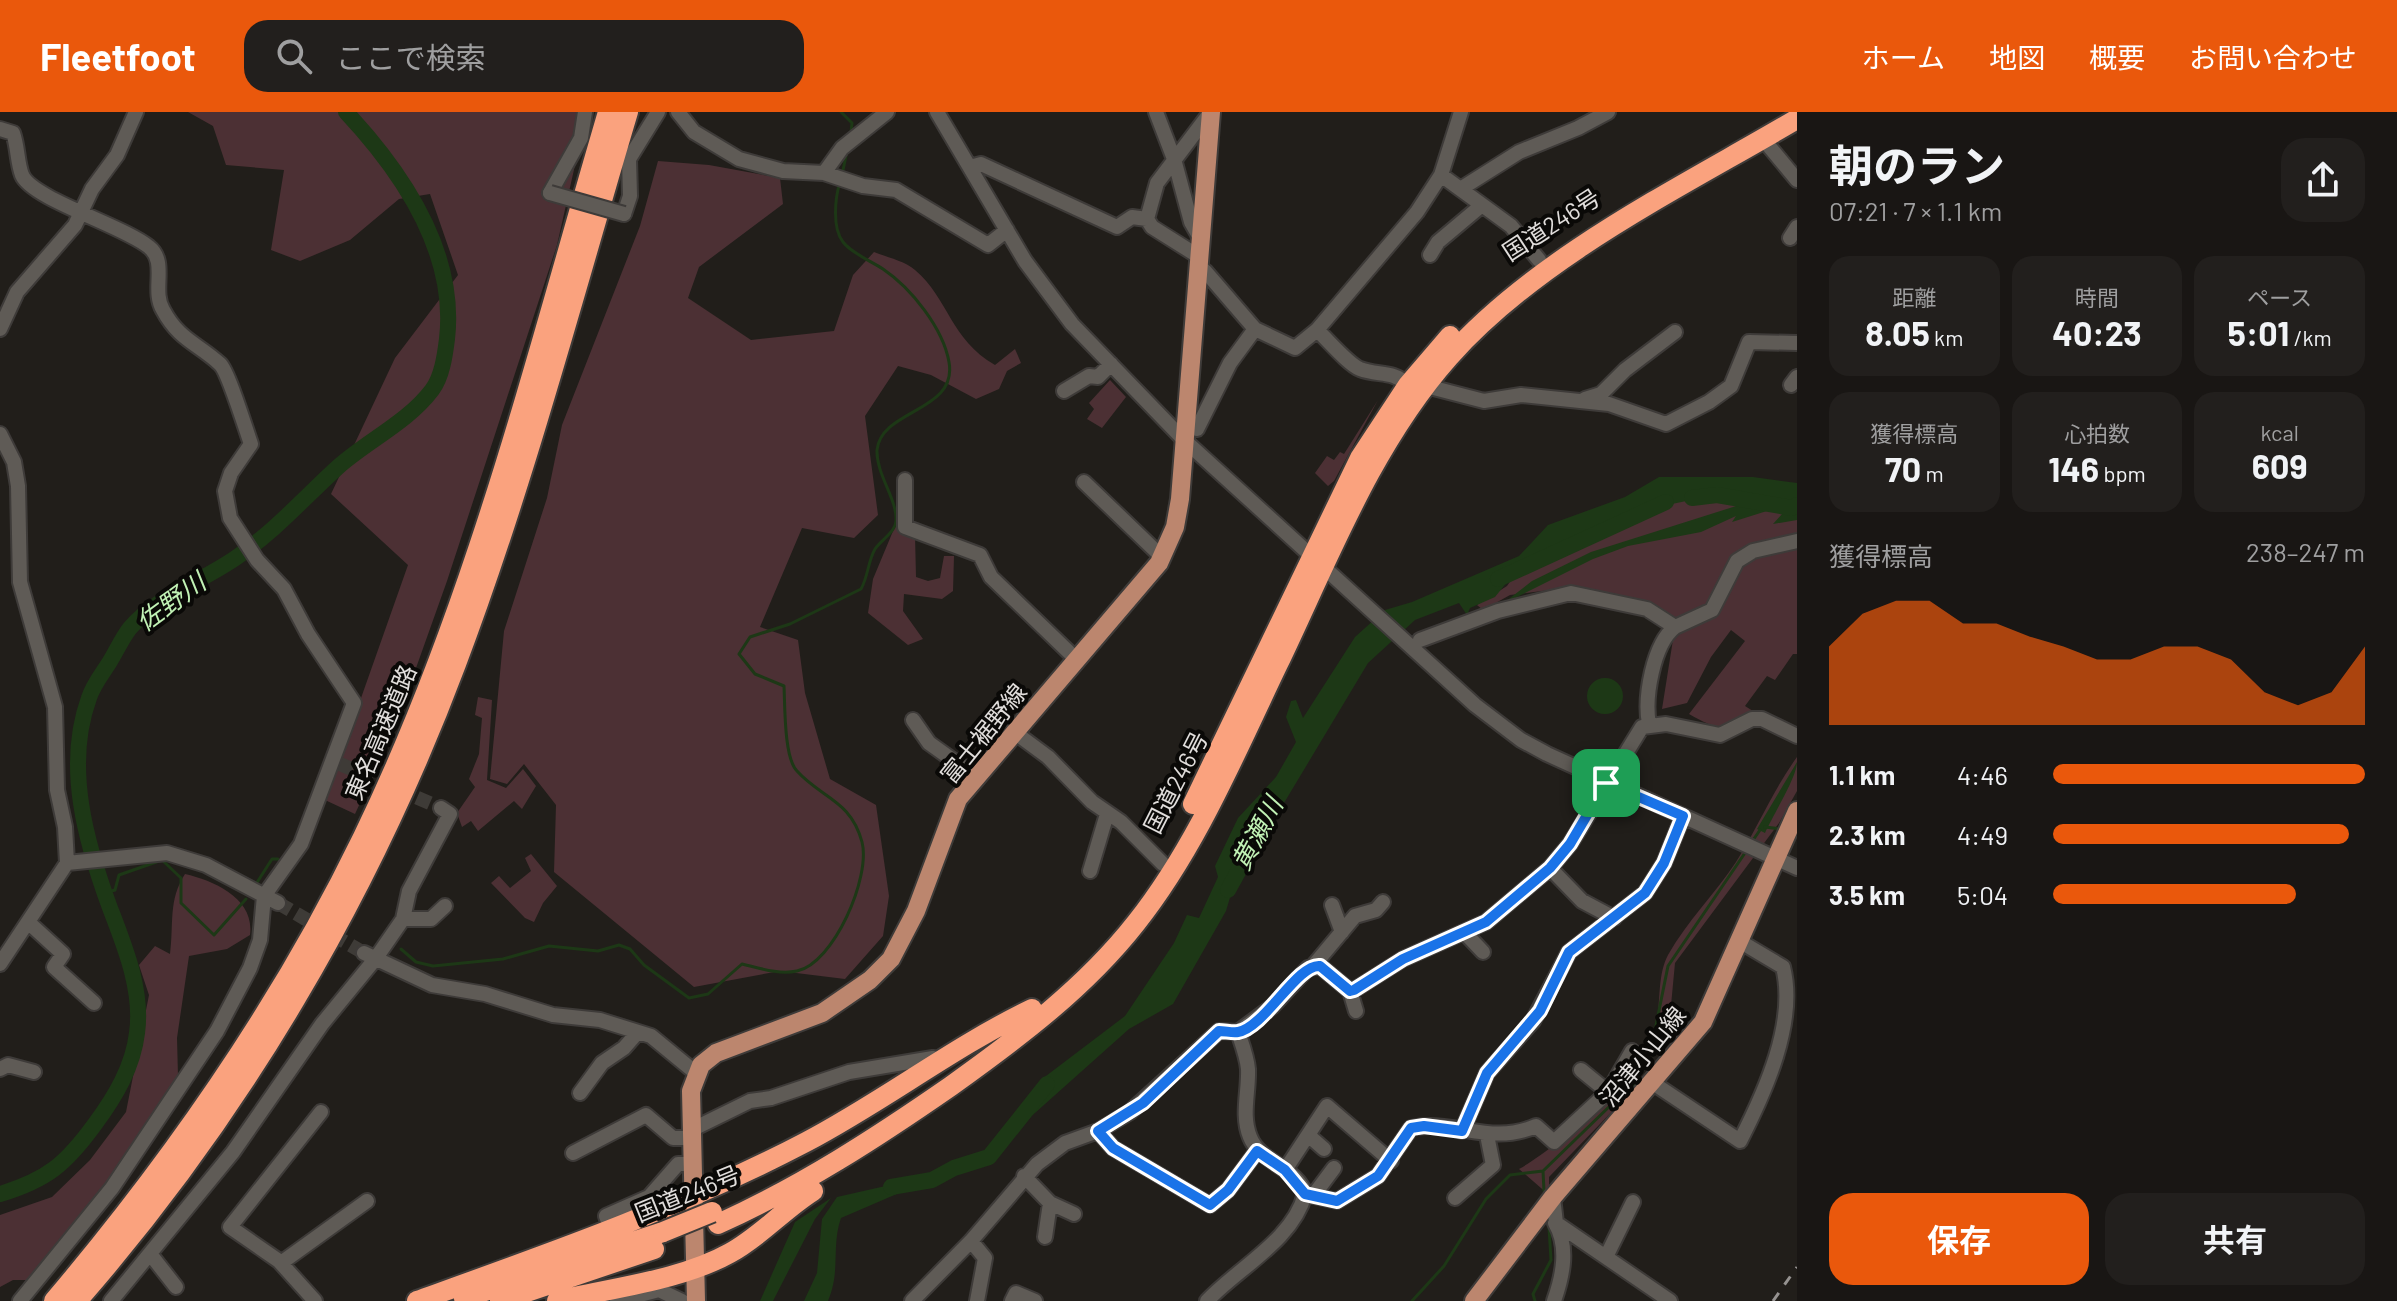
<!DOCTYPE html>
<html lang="ja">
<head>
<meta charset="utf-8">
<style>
  body { margin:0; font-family:Barlow,"Noto Sans JP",sans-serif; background:#221f1d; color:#f1f3f6; height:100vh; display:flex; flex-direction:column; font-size:30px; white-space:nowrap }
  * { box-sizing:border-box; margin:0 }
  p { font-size:26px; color:#9f9fa0 }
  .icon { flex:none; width:44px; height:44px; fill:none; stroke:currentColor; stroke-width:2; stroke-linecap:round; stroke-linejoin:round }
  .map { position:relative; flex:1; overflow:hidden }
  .panel { display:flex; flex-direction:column; background:#191614; width:600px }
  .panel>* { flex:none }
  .pin { position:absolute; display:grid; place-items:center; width:68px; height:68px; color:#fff; margin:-34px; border-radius:16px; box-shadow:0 4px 12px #0006 }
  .round { display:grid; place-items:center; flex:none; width:84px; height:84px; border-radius:24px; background:#221f1d }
  .summary { display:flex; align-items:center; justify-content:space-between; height:136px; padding:0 32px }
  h1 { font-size:44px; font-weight:700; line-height:60px }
  .stats { display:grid; grid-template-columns:repeat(3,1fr); gap:12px; height:136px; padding:8px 32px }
  .stats div { display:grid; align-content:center; border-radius:20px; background:#221f1d; text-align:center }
  .stats b { font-size:34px; font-weight:700 }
  .stats small { font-size:22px; font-weight:400 }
  .stats p { font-size:22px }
  .chart { height:224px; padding:16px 32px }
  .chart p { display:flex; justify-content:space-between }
  .chart svg { width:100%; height:144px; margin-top:8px; fill:#ea580c; opacity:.7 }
  .action { display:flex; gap:16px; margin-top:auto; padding:16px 32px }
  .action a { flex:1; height:92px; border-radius:24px; background:#ea580c; color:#fff; font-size:32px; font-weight:700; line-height:92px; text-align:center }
  .action a+a { background:#221f1d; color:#f1f3f6 }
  ul { padding:0 32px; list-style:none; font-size:26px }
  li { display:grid; grid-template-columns:128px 96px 1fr; align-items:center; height:60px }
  li i { height:20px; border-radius:10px; background:#ea580c }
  header { display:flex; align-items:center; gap:48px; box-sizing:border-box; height:112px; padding:0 40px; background:#ea580c; color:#fff }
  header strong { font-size:38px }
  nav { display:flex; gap:44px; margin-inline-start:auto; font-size:28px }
  .search { width:560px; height:72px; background:#221f1d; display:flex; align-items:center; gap:20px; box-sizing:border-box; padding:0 28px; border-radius:24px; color:#9f9fa0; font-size:30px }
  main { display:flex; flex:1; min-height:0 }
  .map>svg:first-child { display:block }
  .green { fill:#4c3034 }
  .water { fill:#1d3816 }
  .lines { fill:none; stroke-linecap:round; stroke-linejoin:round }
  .stream { stroke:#1d3816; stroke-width:3 }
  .river { stroke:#1d3816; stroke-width:16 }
  .minor-tunnel { stroke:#3e3b37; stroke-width:14; stroke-dasharray:14 7; stroke-linecap:butt }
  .minor-casing { stroke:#3e3b39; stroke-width:18 }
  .major-casing { stroke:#3e3b39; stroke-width:22 }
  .highway-casing { stroke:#3e3b39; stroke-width:24 }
  .minor { stroke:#5f5b56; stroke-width:14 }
  .major { stroke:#bc866e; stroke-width:18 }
  .highway { stroke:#faa27e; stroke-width:20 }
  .rail { stroke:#959290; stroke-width:3; stroke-dasharray:10 10; stroke-linecap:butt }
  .minor-bridge-casing { stroke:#3e3b39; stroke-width:18; stroke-linecap:butt }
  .highway-bridge-casing { stroke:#3e3b39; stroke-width:24; stroke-linecap:butt }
  .minor-bridge { stroke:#5f5b56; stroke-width:14 }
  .highway-bridge { stroke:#faa27e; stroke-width:20 }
  .route-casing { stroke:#fff; stroke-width:16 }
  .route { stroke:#1a73e8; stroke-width:10 }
  .labels { text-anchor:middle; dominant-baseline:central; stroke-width:8; stroke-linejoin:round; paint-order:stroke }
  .street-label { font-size:24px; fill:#e1dedc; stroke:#0a0907 }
  .water-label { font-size:26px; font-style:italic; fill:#c1f2b5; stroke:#0a0907 }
</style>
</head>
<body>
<header>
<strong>Fleetfoot</strong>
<div class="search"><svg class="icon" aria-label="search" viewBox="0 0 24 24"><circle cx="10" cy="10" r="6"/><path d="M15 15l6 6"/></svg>ここで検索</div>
<nav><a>ホーム</a><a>地図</a><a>概要</a><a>お問い合わせ</a></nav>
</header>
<main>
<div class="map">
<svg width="1797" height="1189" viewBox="0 0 1797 1189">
  <rect width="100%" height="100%" fill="#211e1a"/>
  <path class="green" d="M188,0H587L557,133L447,469L395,615L355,702L325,688L408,453L331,382L395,246L458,163L430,82L399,87L350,128L300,149L271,138L284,58L226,53L213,14Z
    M658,49L709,53L780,66L783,92L699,155L688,186L751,228L834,219L853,163L874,140C886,145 905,149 915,158C949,187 950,227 995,253L1015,237L1021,251L1007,259L999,277L976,287L931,263L898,254L865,304L878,403L854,426L802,416L760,515L798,528L805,581L830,667L876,693L889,784L883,824L845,867L780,859L694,875L554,760L556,693L524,652L507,672L490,667L504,519L547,386L562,313L640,114Z
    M1110,268L1126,285L1102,316L1087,307L1094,297L1089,291Z
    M1378,288L1334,369L1328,374L1315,361L1327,344L1334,348L1340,340L1344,342Z
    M1729,385L1797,400V542H1793L1775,568L1767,564L1745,594L1756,601C1725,618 1720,620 1689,602L1745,529L1731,518L1711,545L1687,591L1662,597L1675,515L1642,496L1558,477L1510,483L1483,498L1477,493L1507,474L1524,449L1576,430L1630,401L1693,386Z
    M896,412L913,418L915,423L916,465L928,469L940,466L944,444H954L953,479L942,487L904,482L903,499L923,527L908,533L868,501L873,467Z
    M478,585L492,588L487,668L506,676L523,657L536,674L522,697L514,689L478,719L471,709L462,715L457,701L475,675L469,667L479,642L482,606L475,603Z
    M1797,645V679L1779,711L1675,851L1670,904L1653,940L1625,986L1549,1065V1083L1519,1057C1559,1035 1638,964 1654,920C1662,897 1656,865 1668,843C1687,809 1715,782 1736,750C1758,715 1773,678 1797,645Z
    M531,742L557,774L543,791L534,810L525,806L491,771L499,764L510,776L531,759L525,746Z
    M185,762C215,769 255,787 250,823L227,837L189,844L177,926L178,964L160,1005L34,1168H13L0,1175V1103L52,1085L90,1048L126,1000L149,883L139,853L155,834L170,842C174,812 168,788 185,762Z"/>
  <path class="water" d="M1659,365H1753L1797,371V408L1773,412L1783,401L1770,398L1732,410L1736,404L1701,420L1628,434L1593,447L1501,493L1532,469L1591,440L1752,389L1724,381L1620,403L1524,449L1495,485L1470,496L1467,503L1459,491L1415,508L1368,551L1278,701L1245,735L1226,799L1173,892L1129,917L1026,1009L1042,967L1125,904L1174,831L1187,803L1199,806L1218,765L1215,754L1238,706L1276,665L1296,630L1286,605L1291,589L1296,588L1303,606L1355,525L1385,498L1412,490L1519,444L1548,413L1625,385Z
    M1587 584a18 18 0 1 1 36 0a18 18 0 1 1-36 0Z
    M1797,650C1797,665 1773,703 1765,721L1757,717Z
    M912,1068L913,1075L841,1106C831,1135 841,1158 828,1189H804L817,1161L822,1107L837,1085Z
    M831,1086L815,1107L773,1189H760L795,1110Z"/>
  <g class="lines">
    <path class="stream" d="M841,0L852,11L851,20
      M842,63L847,39
      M1765,715L1781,717
      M1751,731L1760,718
      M256,772L272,747H278
      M105,781L115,778L119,763L162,748L181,766V791L214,823L246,787
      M401,837L416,850L433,854L503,847L549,834L598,839L619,833L630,837L644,853L689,886L708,882L742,852C759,856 779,863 797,859C834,851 871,765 862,730C851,688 821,686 797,659C784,646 785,594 784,574L755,562L739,542L750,525L790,512L861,477C868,465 868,449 875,437C881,428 896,420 896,408C897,387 876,362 877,338C881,297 958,300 949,250C943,216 911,176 883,157C871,149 851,141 843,130C832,116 835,86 840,70
      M1620,985L1631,976L1651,938L1668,854L1747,738
      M1543,1059L1544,1079
      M1412,1189L1444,1154L1486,1087L1510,1063L1543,1059L1614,990
      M1535,1189L1533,1182L1551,1148L1549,1116"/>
    <path class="river" d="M1692,386L1717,383L1792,396L1797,393
      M1498,467L1666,390
      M1228,778L1269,704
      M891,1075L932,1068L954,1056L989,1045L1047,972
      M0,1082C47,1068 66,1052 95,1012C115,985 133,955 137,921C143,879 125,835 110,796C86,731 64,654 89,586C93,573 102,562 109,551C116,540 122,526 130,516C158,484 203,469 237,445C275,419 304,386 338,355C367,329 408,310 432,278C442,265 445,243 447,227C457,141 403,61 346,0"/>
    <path class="minor-tunnel" d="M340,652L441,696
      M278,791L364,841"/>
    <g class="minor-casing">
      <path id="minor" d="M678,0L694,20L739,47L783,59L824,61L863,74L896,78L988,133L1007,118
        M937,0L1025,149L1072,212L1183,327L1475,593L1521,628L1547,642L1797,756
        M1156,0L1174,47L1191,110L1199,124
        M0,17L13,21C18,35 17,50 22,63C32,87 124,114 149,135C168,150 151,178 163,198C179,228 197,231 220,252C228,259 246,318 251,332L231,361L225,379L230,406L257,448L284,477L308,522L354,591L301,732L264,784L260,828L250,856L217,919L112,1076L20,1189
        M1763,27L1797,68
        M970,55L981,52L1117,115L1132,105L1147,107L1157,71L1210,1
        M824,61L842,36L887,0
        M1441,63L1511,114L1539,148
        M1462,76L1519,40L1578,16L1608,0
        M550,81L581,26L585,0
        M624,102L630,84L629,47L658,0
        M1147,107L1152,115L1198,144
        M1790,126L1797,115
        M1430,143L1438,130L1482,93
        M1197,160L1205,159L1255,217L1295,236L1317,218L1417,100L1441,63L1461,0
        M0,217L17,180L75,113L92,77L117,43L136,0
        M1317,218C1328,228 1348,252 1360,257C1378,264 1393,258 1408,273
        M1791,273L1797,265
        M1426,274L1484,289L1521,283L1609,292L1666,312L1709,290L1731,274L1749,230L1797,231
        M1064,279L1089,264L1098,265L1111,252
        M1585,287L1601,282L1625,258L1675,220
        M1185,309L1197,317L1230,251L1255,217
        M0,322L14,350L18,374L20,470L55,595L57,678L65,715L67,751L0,852
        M905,368V415L980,443L991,465L1076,547
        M1084,370L1162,445
        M1675,515L1712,498L1737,449L1753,439L1797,429
        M1420,528L1498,499L1571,481L1647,497L1675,515C1653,532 1644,586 1649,612
        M913,608L929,631L975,664
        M1013,619L1048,645L1092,690L1121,710L1163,752
        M67,751L167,741L206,753L278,791
        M1550,756L1582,789L1614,806
        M1090,759L1107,702
        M1332,793L1342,820
        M403,807H431L445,794
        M28,810L63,842L54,855L94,891
        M1465,821L1483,840
        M364,841L432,873L485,882L553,903L600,908L651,924L696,961
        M1314,853L1355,804L1376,798L1383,790
        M1350,879L1356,899
        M0,957L8,953L34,960
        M1581,958L1630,998
        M1653,971L1740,1029C1765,980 1797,910 1783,855L1741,830
        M580,981L602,951L624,936L638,920
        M691,1018L750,989L771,986L849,960L933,946L937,952
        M1098,1019L1113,1036L1210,1093L1228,1078L1257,1039
        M1462,1019L1487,961L1533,909L1569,840L1645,781L1664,751L1683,704
        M1308,1023L1324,1037
        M573,1041L646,1003L673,1026H691
        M1285,1058L1327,994L1391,1049
        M1024,1064L1050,1091L1074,1102
        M1305,1082L1337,1089L1378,1064L1411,1016C1455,1007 1490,1034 1536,1014L1554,1030L1609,979L1632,939
        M1313,1084L1334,1056
        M1553,1085L1556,1111L1670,1189
        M1455,1086L1493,1053L1487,1023
        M611,1117L606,1104L649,1085L678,1052H691
        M1045,1125L1050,1091
        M971,1129L985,1146L977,1189
        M151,1143L176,1175
        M1606,1145L1633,1090
        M281,1151L367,1089
        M111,1189L233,1040L322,912L376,846L403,807L409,779L450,702L441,696
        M315,1189L279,1149L230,1115L321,1000
        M617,1189L659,1178L682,1189
        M912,1189L971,1129L1037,1052L1065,1031L1098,1019L1130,1000L1219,919L1238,920L1273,894L1308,856L1320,854L1350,879L1354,878L1403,847L1486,810L1550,756L1570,732L1642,615L1666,612L1720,623L1752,607H1762L1797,624
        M1012,1189L1016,1181L1035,1189
        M1207,1189C1238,1156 1293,1128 1305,1082C1298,1056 1260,1051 1250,1025C1241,1003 1249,980 1248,957C1247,945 1242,932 1238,920
        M1554,1189C1563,1163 1569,1135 1555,1111"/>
    </g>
    <g class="major-casing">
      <path id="major" d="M696,1189L691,979L701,953L716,941L822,901L870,868L891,847L916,799L958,687L1159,451L1175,415L1180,387L1211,0
        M1474,1189L1553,1085L1703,910L1797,699"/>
    </g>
    <g class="highway-casing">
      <path id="highway" d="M1193,692L1360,346L1408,273L1450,224
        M718,1112C802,1074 876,1026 951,974C1018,926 1085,876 1136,811C1197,734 1236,639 1278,552C1328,448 1371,333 1449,245C1539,144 1680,76 1797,7
        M464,1186L663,1120
        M54,1189C175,1046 281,894 363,725C475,495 536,244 608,0
        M77,1189C240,1003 369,784 456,552C524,372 573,184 628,0
        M417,1189C548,1142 682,1095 806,1030C884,989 953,935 1032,897
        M500,1189L654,1137
        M557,1189C611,1176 682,1168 730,1141C761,1124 783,1098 813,1079"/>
    </g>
    <use href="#minor" class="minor"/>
    <use href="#major" class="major"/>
    <use href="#highway" class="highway"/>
    <path class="rail" d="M1773,1189L1797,1155"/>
    <g class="minor-bridge-casing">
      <path id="minor-bridge" d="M550,81L624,102"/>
    </g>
    <g class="highway-bridge-casing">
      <path id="highway-bridge" d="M663,1120L712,1100"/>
    </g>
    <use href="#minor-bridge" class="minor-bridge"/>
    <use href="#highway-bridge" class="highway-bridge"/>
  </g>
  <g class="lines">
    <g class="route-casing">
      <path id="route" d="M1606,671L1683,704L1664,751L1645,781L1569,840L1540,899L1487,961L1462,1019L1424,1014L1411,1016L1378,1064L1337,1089L1305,1082L1285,1058L1257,1039L1228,1078L1210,1093L1113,1036L1098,1019L1143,991L1219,919C1225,919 1233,921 1238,920C1264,916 1298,851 1320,854L1350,879L1354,878L1403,847L1486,810L1550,756L1570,732Z"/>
    </g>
    <use href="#route" class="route"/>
  </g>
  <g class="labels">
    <g class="street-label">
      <text transform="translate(1551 112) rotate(-33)">国道246号</text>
      <text transform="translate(380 620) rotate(-67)">東名高速道路</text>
      <text transform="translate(983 621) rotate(-51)">富士裾野線</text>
      <text transform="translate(1175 670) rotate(-63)">国道246号</text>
      <text transform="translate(1642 944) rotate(-51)">沼津小山線</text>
      <text transform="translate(687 1081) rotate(-22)">国道246号</text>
    </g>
    <g class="water-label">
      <text transform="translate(170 489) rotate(-36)">佐野川</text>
      <text transform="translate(1256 721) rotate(-62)">黄瀬川</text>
    </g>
  </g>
</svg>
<div class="pin" style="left:1606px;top:671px;background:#1e9e55"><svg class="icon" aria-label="arrive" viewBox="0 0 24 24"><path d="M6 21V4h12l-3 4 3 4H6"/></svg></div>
</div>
<section class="panel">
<div class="summary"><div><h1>朝のラン</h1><p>07:21 · 7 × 1.1 km</p></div><a class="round"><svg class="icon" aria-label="share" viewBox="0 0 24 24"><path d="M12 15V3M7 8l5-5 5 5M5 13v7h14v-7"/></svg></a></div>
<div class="stats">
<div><p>距離</p><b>8.05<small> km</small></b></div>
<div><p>時間</p><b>40:23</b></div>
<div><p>ペース</p><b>5:01<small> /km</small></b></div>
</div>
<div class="stats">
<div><p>獲得標高</p><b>70<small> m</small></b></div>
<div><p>心拍数</p><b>146<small> bpm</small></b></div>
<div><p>kcal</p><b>609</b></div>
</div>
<div class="chart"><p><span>獲得標高</span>238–247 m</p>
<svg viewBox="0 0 160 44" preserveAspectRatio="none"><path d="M0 44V20L10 10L20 6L30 6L40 13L50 13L60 17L70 20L80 24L90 24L100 20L110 20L120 24L130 34L140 38L150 34L160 20V44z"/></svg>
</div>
<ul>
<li><b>1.1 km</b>4:46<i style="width:100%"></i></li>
<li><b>2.3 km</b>4:49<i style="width:95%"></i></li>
<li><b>3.5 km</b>5:04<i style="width:78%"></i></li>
</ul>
<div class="action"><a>保存</a><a>共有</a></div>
</section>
</main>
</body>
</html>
